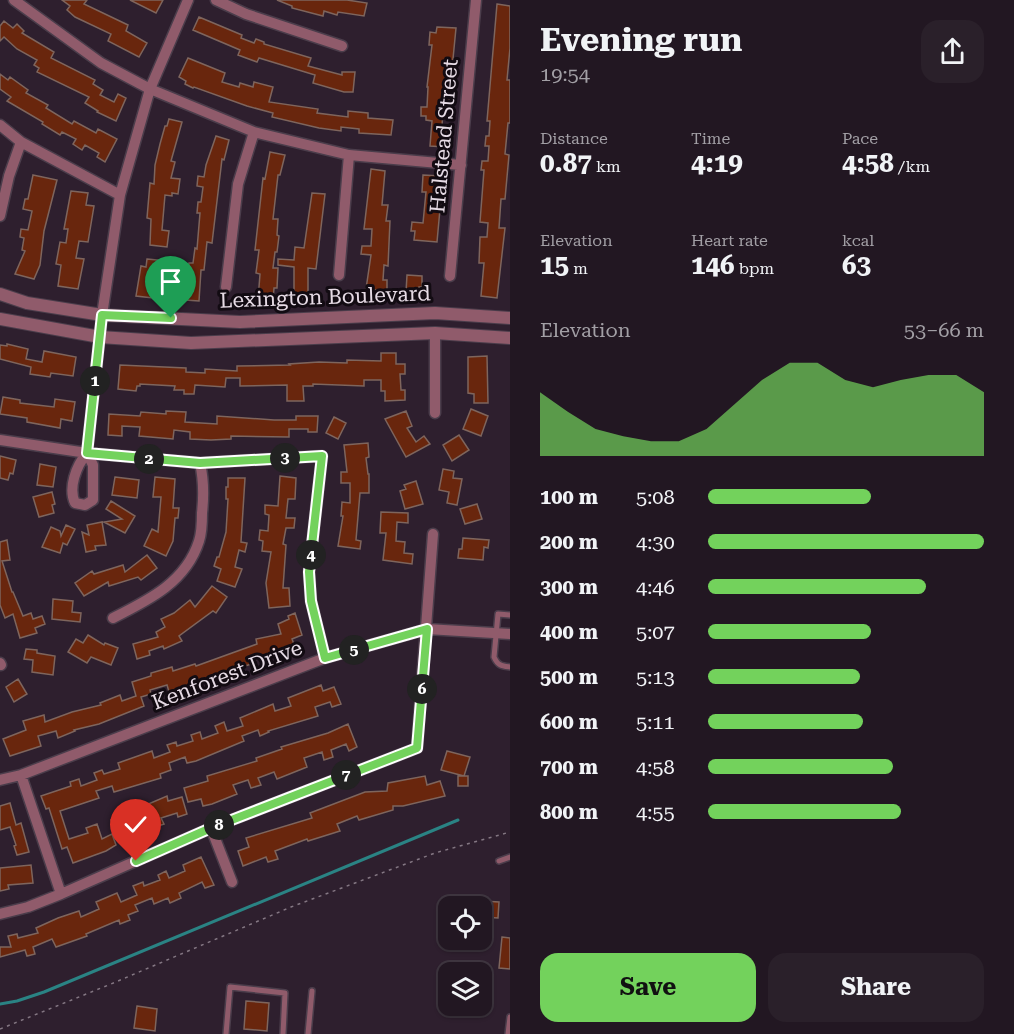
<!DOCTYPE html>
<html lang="en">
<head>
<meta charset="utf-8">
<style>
  body { margin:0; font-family:"Roboto Serif",serif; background:#2a202a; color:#f1f3f6; height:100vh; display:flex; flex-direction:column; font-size:22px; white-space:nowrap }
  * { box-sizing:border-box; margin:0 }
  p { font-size:20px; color:#a29fa5 }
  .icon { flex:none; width:33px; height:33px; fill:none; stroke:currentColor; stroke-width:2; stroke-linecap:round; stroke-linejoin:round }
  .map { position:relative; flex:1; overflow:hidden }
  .drawer { display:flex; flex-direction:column; background:#221722; width:504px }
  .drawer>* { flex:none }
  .tools { position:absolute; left:438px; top:896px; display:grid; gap:12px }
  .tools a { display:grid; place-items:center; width:54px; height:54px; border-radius:12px; background:#221722; box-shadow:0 2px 4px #0004,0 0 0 2px #3f3640; font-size:30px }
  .pin { position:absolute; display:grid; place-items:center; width:51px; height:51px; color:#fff; margin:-62px -26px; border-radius:50% 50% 50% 0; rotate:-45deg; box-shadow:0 0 6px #0007 }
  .pin .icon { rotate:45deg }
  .km { position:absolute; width:30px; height:30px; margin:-15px; border-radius:50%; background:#222; color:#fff; font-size:16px; line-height:30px; text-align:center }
  .round { display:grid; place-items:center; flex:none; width:63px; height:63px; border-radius:18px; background:#2a202a }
  .headline { display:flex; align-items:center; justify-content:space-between; height:102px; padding:0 30px }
  h1 { font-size:33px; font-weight:700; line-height:45px }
  .metrics { display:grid; grid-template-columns:repeat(3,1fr); gap:9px; height:102px; padding:6px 30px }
  .metrics div { display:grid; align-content:center }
  .metrics b { font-size:26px; font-weight:700 }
  .metrics small { font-size:16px; font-weight:400 }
  .metrics p { font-size:16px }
  .chart { height:168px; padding:12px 30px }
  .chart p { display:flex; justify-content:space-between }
  .chart svg { width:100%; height:108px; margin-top:6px; fill:#73d25c; opacity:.7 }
  .button { display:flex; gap:12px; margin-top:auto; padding:12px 30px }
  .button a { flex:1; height:69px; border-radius:18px; background:#73d25c; color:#111; font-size:24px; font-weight:700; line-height:69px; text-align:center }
  .button a+a { background:#2a202a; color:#f1f3f6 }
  ul { padding:0 30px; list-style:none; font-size:20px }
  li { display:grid; grid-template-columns:96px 72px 1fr; align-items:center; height:45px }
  li i { height:15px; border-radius:8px; background:#73d25c }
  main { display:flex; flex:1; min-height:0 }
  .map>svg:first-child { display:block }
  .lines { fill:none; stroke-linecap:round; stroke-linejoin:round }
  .stream { stroke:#2a8384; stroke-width:3 }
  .building { fill:#69260d; stroke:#7e655d; stroke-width:1.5 }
  .service-casing { stroke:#4b3d4b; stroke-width:8 }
  .minor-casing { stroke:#4b3d4b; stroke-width:13 }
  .tertiary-casing { stroke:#4b3d4b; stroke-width:14 }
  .path { stroke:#847783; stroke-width:1.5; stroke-dasharray:3 4.5; stroke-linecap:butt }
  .service { stroke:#905b6b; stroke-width:5 }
  .minor { stroke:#905b6b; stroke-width:10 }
  .tertiary { stroke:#905b6b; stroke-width:12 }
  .route-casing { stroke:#fff; stroke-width:12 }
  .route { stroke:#73d25c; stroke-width:8 }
  .labels { text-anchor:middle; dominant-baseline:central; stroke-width:6; stroke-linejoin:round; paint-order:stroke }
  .street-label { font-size:21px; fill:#e6dbe5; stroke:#120b12 }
</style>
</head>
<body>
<main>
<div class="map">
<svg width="510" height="1034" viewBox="0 0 510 1034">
  <rect width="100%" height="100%" fill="#2e1f2e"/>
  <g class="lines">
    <path class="stream" d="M0,1004L17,1001L44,992L458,820"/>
  </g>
  <path class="building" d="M62,0H87L84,4L128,25L126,31L147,43L139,57L108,41L111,34L75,17L67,10L70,6Z
    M130,0H163L156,13Z
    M277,0H347L367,3L364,16L338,12L337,15L324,11L323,16L292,8V6Z
    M497,4L510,6V48L507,80H510V123H508L505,154L509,155L505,199H501L499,228H505L497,298L481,296L484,263H479L480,237H487L488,223L480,222L484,170H481L482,161H488L489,146H485L486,136H489L490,121H487Z
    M199,17L242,35L241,38L254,43L256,39L264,42V44L311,58L308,66L342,75V72H355L353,92H344L313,83L315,75L259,58L257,62L238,55L240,50L193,30Z
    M4,21L13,28L17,24L24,31L22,33L54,52L51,58L95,80L93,84L103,90L100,95L114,102L118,94L126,98L116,121L97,112L98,111L85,103L89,97L37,72L39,68L34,65L37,60L17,49L4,37L0,41V26Z
    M437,27L456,28L448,110H443L442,126H447L445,147L430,146L432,121L426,120V116H421V107H427L428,87H427L432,45H429L430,32L436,33Z
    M188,58L225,73L222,82L239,87L240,83L253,87L254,82L273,87L269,102L318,109L317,113L348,117V111L368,113V118L393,120L391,135L359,133V129L341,127V131L319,128L272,117L273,113L247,106L194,87L193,88L185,84L186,81L179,77Z
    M0,74L8,80L10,77L28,90L26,93L48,105L46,108L72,124L74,121L96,133L98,129L117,139L105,162L97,157L99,153L85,145L82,150L73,144L76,139L62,132L60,135L42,124L43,122L7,101L11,97L0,89Z
    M169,119L182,122L171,161L175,162L171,178L180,179L178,194L172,193V196L165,195L162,230L169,231L167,247L150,245L151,219L147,218L150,183L154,184L155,165L160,144L165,126H167Z
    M216,136L229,140L224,160L222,159L212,243L207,242L204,270H201L199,301L185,300L189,263H193L195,248L197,249L200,213H197L198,202H201L203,187L197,186L198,176L204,177L206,165Z
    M270,152L285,155L280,175H278L273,219H278L277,235L279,236L277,252H275L273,268H278L277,288H274L273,301L258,300L260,274L256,273L259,250H255L263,178L265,179Z
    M371,169L385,171L382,205H388L386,221H390L388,266L384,265L383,280H387V291L366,289L371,255L361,254L362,246H371L372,229H364Z
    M33,175L57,180L44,231L40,265L34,279L15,274L25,251L22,250L24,238L20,237L21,229L28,230L32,211L23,209L25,199H28Z
    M423,175L440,176V187H442L437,242L414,240L415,231H411L412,222L423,223L426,192H422Z
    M71,191L88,193L86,205L94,206L88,242L79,241L76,258L84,259L78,289L58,286L61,265L56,264L60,242L66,243L68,229H64Z
    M312,193L325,194L316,269L308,268V298L294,297V267L278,265V259L294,260L295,247L304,248Z
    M147,259L167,261L162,299L136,296L141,266L146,267Z
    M407,275L422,276V287H419V293L406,292Z
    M7,344L28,349L26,359L42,362L44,351L76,357L73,376L51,373L50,377L30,374L31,367L0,359V345L7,346Z
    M381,353H396V364H405V374H400L401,390H405V400L385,401V391H381V380H364V386L313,384V386H303L304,401H287V385L240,386V378H226L225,387L195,385L194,394H184V390H174L175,386L140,384V386H137L136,391L118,389L120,365L186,368V372L205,373V369L237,371V366L290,365L289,364L319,362L347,363V360L381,361Z
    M487,356L488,403H474V394L468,393V357Z
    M3,397L20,400V403L54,407L55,399L75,402L72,421L61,419L60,428L27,422V418L0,414Z
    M471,409L488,416L481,436L463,429Z
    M166,411L186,412L185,422L217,424V416L274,420H296V416H318L317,432H308V429H289V437L231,436V439L211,440L190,439V432L174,430L173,439L139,436L140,427L122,426V436L108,435L109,414L140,416L141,412L166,414Z
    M406,411L412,426L407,428L416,442L424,436L430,444L406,457L385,419Z
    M334,417L346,423L338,439L326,433Z
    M459,435L469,450L452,461L443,445Z
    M368,443L369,457L366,458L368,474H369V493H360L356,540L361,541L360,549L338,546L343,516H341L342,502L350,503V483H341V472H347L344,445Z
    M0,456L16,460L13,474L10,473L8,480L0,478Z
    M40,464L56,467L53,487L37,485Z
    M443,469L454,471L453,478L462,479L457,505L447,503L449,492L439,490Z
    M280,476L296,478L295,499H288L286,518H295L294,528H286L283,544L286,545L283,588H289L290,606L269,608L266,583L271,552L262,551L263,541L259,540L260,530L268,531L269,515L265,514V505L278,506Z
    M115,477L139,480L137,498L112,495Z
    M155,477L175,479L173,508H179L178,518H175L173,541L166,556L144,546L152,529L158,532L161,497H153Z
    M228,478H245L241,542L247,543L245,552L239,550L235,567L242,569L235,587L217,581L221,569L214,566L217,557H219L226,532L228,499H226V487H228Z
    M416,481L423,504L405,509L400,491L406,489L404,485Z
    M52,492L55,504L52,505L54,513L39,517L33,497Z
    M111,501L135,516L125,533L104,522L122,519L106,509Z
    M477,504L482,519L465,524L460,509Z
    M381,512L408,513V523L397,522L396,541L405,542L404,553L413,554L412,564L383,560L386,533H380Z
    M102,522L106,545L95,546L96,550L86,552L82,532L89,535L87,525Z
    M66,525L75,529L67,545L63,543L60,553L42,547L51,527L60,531L61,536Z
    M463,538L489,540L488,548L484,547L483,560L458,558L459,549H462Z
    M7,540L10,560L2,561L12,592H13L23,616L31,613L33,619L42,616L45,624L35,628L37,633L20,638L13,614L5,618L0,605V542Z
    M147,555L157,568L141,580L138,577L109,586L108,582L84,596L75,583L92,571L94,574L123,565L125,572Z
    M212,586L227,597L216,613L213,611L179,636L182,641L164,649L163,646L149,651L150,655L137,659L133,644L158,637L156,632L165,627L161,619L174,613L190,600L195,607Z
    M53,599L73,601L72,612L81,613L80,622L52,619Z
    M295,613L302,635L292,639L295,647L278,654L254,660L255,663L225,672L179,692L170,695L167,685L150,690L151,694L141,697L144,706L99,724L74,730L75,731L58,738L56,731L38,736L41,746L10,756L3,739L26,730L23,721L44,715L45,722L72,712L101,705L100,703L120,695L122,701L136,696L132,682L151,676V673L172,667L173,671L195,664L196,666L257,644L256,639L281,634L278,624L289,619L288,616Z
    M88,635L104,645L105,643L118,648L111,665L91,657L87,663L68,652L76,639L83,643Z
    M26,649L37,650V653L55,656L53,675L32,672L33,660L24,659Z
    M18,679L27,694L14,702L6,687Z
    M321,685L323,691L334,687L341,704L332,707L330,702L315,707L318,716L268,731L269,732L260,736L258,730L242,736L244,741L196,761L187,763L185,757L169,763L171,770L160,774L161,778L114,792L112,786L96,791L99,798L60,811L69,839L88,833L86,828L97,824L102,839L112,834L116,845L106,851L73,863L67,847L62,849L49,808L46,809L41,796L71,786L70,782L79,779L81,786L97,780L94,773L102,770L104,774L120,769L118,763L152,751L154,758L170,752L167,745L176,742L177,746L193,741L191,735L200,732L202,739L218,733L215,726L224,722L227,731L243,726L240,718L273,704L275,711L291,706L288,698Z
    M348,724L357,747L349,751L346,744L331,750L333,757L324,760L322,752L304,758L307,767L277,779L274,772L258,778L261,785L251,788L248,780L233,785L237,794L212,804L203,806L201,799L188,802L184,788L208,781L207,776L257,761L256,758L282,749L281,747L328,733Z
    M447,751L470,757L464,776H468V786H458V776H464L441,770Z
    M425,776L427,785L440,781L445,796L403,806H393V810L359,820L357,816L337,824L340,831L308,841L307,839L275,851L278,859L268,862L266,857L243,866L238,851L249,847L246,838L312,818L310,813L365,792L387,791L388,783Z
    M167,796L168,801L182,797L187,814L178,817L177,813L161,818L164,824L155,827L152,821L137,827L139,834L131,838L128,830L116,834L111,820Z
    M10,803L16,825L21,823L29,852L17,855L14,846L16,845L10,827L0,830V806Z
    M201,857L214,885L205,888L202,882L179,893L181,898L170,903L168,898L154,904L152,898L135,905L138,911L128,915L130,920L120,924L119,920L86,934L87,936L56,947L52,939L33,947L35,954L27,956L25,950L0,957V947H11L8,936L17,934L18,938L38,933L36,928L58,918L79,911L81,917L99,909L96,902L117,893L121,902L137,895L133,886L143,882L144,886L160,880L158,875L166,871L169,878L185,871L183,865Z
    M31,865L33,883L8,885L9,889L0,891V868Z
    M482,901L499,902L498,918L482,917Z
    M502,937L510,938V969L499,968Z
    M246,1001L269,1003L267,1031L244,1029Z
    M137,1006L157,1009L155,1031L134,1028Z"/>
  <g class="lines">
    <g class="service-casing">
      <path id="service" d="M510,615L498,614L494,657C498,666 502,666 510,667
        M499,861L510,857
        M226,1034L230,987L285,993L283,1034
        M308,1034L312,991
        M508,1034L510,1017"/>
    </g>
    <g class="minor-casing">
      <path id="minor" d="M14,0L101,63L150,89L254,132L349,155L461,165
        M216,0L246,14L342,46
        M0,125L21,142L120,195
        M0,216L9,176L21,142
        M339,275L349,155
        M450,276L476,0
        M226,287L238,184L254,132
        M435,333V413
        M0,440L87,453L200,463L322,456L309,572L311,601L325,658
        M87,453L102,315L120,195L150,89L188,0
        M87,453L93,465V500L85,505L75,503C68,488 76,466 87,453Z
        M113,618C149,600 186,582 199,541C202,532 202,522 202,513C204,495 204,481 200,463
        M0,663L1,665
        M21,775L61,894
        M0,780L21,775L325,658L427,629L510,634
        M211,828L232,882
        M0,914L28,907L61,894L211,828L417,748L433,534"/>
    </g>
    <g class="tertiary-casing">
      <path id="tertiary" d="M0,294L27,303L102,315L240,322L435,313L510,318
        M0,319L100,337L191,343L435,333L510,338"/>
    </g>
    <path class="path" d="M0,1029L111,984L291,907L435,853L510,832"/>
    <use href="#service" class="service"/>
    <use href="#minor" class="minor"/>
    <use href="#tertiary" class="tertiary"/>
  </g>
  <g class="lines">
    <g class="route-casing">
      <path id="route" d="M136,861L211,828L417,748L427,629L325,658L311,601L309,572L322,456L200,463L87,453L102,315L171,318"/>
    </g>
    <use href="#route" class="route"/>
  </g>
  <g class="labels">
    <g class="street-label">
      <text transform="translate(444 136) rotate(-85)">Halstead Street</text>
      <text transform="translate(325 297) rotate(-2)">Lexington Boulevard</text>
      <text transform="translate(227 675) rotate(-21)">Kenforest Drive</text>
    </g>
  </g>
</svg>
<div class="tools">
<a><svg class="icon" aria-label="locate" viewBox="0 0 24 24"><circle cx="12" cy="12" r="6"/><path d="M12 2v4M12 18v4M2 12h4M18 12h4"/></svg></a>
<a><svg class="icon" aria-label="layers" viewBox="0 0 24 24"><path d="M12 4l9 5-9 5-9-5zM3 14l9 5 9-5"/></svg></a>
</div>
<div class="pin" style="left:171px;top:318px;background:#1e9e55"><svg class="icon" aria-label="arrive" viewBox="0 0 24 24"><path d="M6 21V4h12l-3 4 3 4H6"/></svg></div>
<div class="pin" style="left:136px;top:861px;background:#d93025"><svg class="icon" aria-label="check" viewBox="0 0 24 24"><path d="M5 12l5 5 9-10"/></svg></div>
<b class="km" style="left:95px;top:381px">1</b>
<b class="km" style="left:149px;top:459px">2</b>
<b class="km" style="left:285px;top:458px">3</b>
<b class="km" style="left:311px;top:555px">4</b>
<b class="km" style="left:354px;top:650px">5</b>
<b class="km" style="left:422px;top:689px">6</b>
<b class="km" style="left:346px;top:775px">7</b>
<b class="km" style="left:219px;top:825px">8</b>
</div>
<section class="drawer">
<div class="headline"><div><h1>Evening run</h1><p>19:54</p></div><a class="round"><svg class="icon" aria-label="share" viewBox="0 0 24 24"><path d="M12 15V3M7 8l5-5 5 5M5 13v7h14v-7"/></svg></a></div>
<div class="metrics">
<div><p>Distance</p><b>0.87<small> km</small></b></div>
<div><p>Time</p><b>4:19</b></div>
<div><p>Pace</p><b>4:58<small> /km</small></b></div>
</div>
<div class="metrics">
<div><p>Elevation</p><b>15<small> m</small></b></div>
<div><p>Heart rate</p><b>146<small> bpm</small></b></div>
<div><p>kcal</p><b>63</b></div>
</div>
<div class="chart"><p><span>Elevation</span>53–66 m</p>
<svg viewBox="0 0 160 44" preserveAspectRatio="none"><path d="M0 44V18L10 26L20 33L30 36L40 38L50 38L60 33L70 23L80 13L90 6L100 6L110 13L120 16L130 13L140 11L150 11L160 18V44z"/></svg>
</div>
<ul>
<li><b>100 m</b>5:08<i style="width:59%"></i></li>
<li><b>200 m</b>4:30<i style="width:100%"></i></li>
<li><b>300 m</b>4:46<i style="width:79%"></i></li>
<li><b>400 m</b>5:07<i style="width:59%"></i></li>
<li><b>500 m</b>5:13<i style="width:55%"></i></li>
<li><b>600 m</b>5:11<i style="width:56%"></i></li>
<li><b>700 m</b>4:58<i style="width:67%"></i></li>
<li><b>800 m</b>4:55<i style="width:70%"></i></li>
</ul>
<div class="button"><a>Save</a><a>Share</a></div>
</section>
</main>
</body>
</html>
